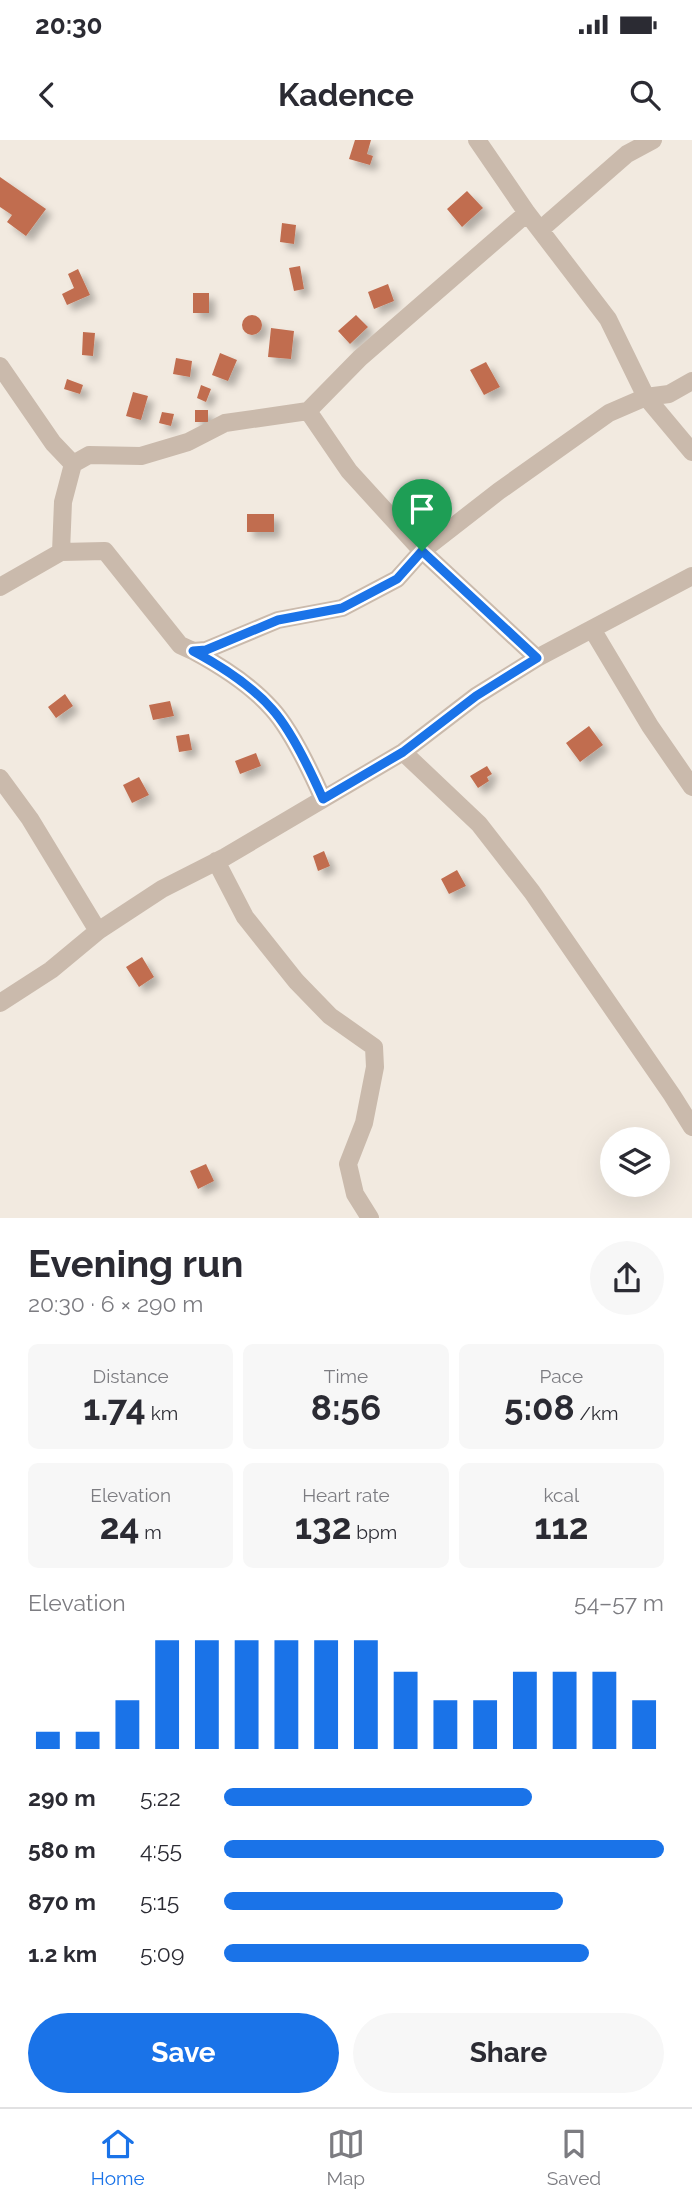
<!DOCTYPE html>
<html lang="en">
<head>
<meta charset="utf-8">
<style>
  body { margin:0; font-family:Raleway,sans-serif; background:#f7f7f7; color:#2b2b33; height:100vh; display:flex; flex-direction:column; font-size:26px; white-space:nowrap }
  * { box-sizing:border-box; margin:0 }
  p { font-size:23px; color:#7c7c81 }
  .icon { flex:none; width:38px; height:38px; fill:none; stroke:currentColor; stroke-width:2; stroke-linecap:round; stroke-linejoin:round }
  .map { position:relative; height:1078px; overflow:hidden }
  .details { display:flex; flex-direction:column; background:#fff; flex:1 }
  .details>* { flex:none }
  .tools { position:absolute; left:600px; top:987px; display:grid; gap:14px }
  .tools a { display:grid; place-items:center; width:70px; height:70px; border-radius:50%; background:#fff; box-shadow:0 7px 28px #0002; font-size:35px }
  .pin { position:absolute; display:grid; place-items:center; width:60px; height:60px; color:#fff; margin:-72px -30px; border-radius:50% 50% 50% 0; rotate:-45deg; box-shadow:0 0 7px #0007 }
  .pin .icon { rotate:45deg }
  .round { display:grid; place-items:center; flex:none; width:74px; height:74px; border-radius:37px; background:#f7f7f7 }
  .headline { display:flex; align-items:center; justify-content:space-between; height:119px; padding:0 28px }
  h1 { font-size:38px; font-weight:700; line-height:52px }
  .metrics { display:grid; grid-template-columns:repeat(3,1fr); gap:10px; height:119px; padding:7px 28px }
  .metrics div { display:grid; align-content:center; border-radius:10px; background:#f7f7f7; text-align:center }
  .metrics b { font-size:35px; font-weight:700 }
  .metrics small { font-size:19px; font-weight:400 }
  .metrics p { font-size:19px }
  .chart { height:196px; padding:14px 28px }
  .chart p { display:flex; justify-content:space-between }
  .chart svg { width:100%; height:126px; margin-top:7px; stroke:#1a73e8; stroke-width:6 }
  .cta { display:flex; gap:14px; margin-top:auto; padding:14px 28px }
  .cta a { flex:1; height:80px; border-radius:42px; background:#1a73e8; color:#fff; font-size:28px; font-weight:700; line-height:80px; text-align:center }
  .cta a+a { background:#f7f7f7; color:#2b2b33 }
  ul { padding:0 28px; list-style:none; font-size:23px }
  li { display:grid; grid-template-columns:112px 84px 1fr; align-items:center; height:52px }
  li i { height:18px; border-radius:9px; background:#1a73e8 }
  .status { display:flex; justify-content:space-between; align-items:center; height:49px; padding:0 35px; background:#fff; direction:ltr }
  .status svg { height:19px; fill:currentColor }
  header { display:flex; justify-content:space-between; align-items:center; height:91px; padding:0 28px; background:#fff; font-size:32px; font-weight:700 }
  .tab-bar { display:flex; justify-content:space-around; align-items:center; height:98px; border-top:2px solid #e1e1e2; background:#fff; font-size:19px; color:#7c7c81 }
  .tab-bar a { display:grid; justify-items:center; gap:4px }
  .tab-bar .selected { color:#1a73e8 }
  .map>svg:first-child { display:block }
  .building { fill:#c16d4f; filter:url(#shadow) }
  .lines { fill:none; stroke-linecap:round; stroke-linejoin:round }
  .minor { stroke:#cabaac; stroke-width:18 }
  .route-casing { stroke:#fff; stroke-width:14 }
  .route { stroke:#1a73e8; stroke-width:9 }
</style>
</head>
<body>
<div class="status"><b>20:30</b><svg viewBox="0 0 49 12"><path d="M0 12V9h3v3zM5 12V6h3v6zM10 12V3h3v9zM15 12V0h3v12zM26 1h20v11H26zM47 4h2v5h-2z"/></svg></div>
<header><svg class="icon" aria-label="back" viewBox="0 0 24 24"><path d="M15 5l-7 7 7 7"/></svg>Kadence<svg class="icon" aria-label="search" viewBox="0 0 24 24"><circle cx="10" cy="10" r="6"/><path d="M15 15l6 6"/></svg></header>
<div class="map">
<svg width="692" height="1078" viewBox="0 0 692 1078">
  <defs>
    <filter id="shadow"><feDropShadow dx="6" dy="6" stdDeviation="3.5" flood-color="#0004"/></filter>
  </defs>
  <rect width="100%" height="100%" fill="#f2eae0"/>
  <path class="building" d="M355,0H371L367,14L373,16L370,25L349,19Z
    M0,37L46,69L26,96L7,82L12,75L0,67Z
    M467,51L483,68L462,87L447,69Z
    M282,83L296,85L294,104L280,102Z
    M300,126L304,149L294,151L289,128Z
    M78,129L90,155L67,165L62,154L74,148L68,134Z
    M388,144L394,161L374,169L368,152Z
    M193,153H209V173H193Z
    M356,175L368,187L350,204L338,191Z
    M242 185a10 10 0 1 1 20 0a10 10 0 1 1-20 0Z
    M271,188L294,191L291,219L268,217Z
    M83,192L95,193L93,216L82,215Z
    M220,213L237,220L228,241L212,235Z
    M176,218L192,221L190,237L173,234Z
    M486,222L500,247L484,255L470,230Z
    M67,239L83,245L80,254L64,249Z
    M201,245L211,249L206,262L197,258Z
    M133,252L148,256L141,280L126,276Z
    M195,270H208V282H195Z
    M162,272L174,274L171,286L159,283Z
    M247,374H274V392H247Z
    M65,554L73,566L56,578L48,567Z
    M170,561L174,576L153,580L149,565Z
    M589,586L603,605L580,622L566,603Z
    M189,594L192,610L179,612L176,596Z
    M256,613L261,626L240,634L235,621Z
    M487,626L492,634L487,637L489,641L478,648L470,636Z
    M139,637L149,655L132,663L123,645Z
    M324,711L330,726L318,731L313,716Z
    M457,730L466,746L449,754L441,739Z
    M142,817L154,837L139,847L126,827Z
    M206,1024L214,1041L198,1049L190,1031Z"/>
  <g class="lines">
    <path class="minor" d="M477,0L527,73L608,179L646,257L692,312
      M540,90L627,14L653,0
      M0,226L53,303L73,324
      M308,271L349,331L422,411L537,518
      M61,412L63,362L73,324L89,315L141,316L188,302L225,283L308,271L360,218L527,73
      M0,447L61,412L105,411L180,505L193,511L206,510L278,480L342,468L397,439L422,411L499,351L609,273L646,257L669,254L692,241
      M592,489L650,586L692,647
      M193,511C221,526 250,544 272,569C291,590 311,632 323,659
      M403,612L479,684L532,752L672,955L692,987
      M0,638L30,679L98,791
      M216,721L245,777L296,841L330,876L374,907L375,927L364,983L348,1024L355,1054L370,1078
      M0,863L51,830L98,791L162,749L225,717L403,612L476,556L537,518L692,436"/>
  </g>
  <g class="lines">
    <g class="route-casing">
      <path id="route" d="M422,411L537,518L476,556L403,612L323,659C311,632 291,590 272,569C250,544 221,526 193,511L206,510L278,480L342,468L397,439Z"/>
    </g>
    <use href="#route" class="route"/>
  </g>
</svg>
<div class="tools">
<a><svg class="icon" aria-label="layers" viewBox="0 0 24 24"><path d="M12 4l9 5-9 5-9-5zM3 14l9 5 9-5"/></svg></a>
</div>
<div class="pin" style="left:422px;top:411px;background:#1e9e55"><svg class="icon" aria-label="arrive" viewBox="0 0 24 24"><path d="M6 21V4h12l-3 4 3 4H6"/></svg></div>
</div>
<section class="details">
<div class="headline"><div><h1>Evening run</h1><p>20:30 · 6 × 290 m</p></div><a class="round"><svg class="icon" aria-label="share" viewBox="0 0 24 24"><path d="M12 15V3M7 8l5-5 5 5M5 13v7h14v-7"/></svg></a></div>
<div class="metrics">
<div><p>Distance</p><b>1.74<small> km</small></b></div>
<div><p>Time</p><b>8:56</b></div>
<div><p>Pace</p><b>5:08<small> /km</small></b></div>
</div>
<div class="metrics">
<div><p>Elevation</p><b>24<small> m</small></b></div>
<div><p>Heart rate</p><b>132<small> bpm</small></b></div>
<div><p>kcal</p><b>112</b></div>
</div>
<div class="chart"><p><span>Elevation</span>54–57 m</p>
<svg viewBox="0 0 160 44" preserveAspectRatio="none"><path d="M5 44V38M15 44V38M25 44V27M35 44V6M45 44V6M55 44V6M65 44V6M75 44V6M85 44V6M95 44V17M105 44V27M115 44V27M125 44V17M135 44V17M145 44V17M155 44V27"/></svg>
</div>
<ul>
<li><b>290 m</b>5:22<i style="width:70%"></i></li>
<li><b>580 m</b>4:55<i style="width:100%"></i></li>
<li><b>870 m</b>5:15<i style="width:77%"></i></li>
<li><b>1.2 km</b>5:09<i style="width:83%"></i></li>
</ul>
<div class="cta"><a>Save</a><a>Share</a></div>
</section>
<nav class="tab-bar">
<a class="selected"><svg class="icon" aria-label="home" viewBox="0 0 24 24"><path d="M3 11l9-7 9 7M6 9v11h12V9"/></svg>Home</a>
<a><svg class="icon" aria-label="map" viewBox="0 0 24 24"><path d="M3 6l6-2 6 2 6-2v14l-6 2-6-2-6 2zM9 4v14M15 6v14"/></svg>Map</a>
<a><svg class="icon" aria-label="saved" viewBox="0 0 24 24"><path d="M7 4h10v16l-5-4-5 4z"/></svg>Saved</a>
</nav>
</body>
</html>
